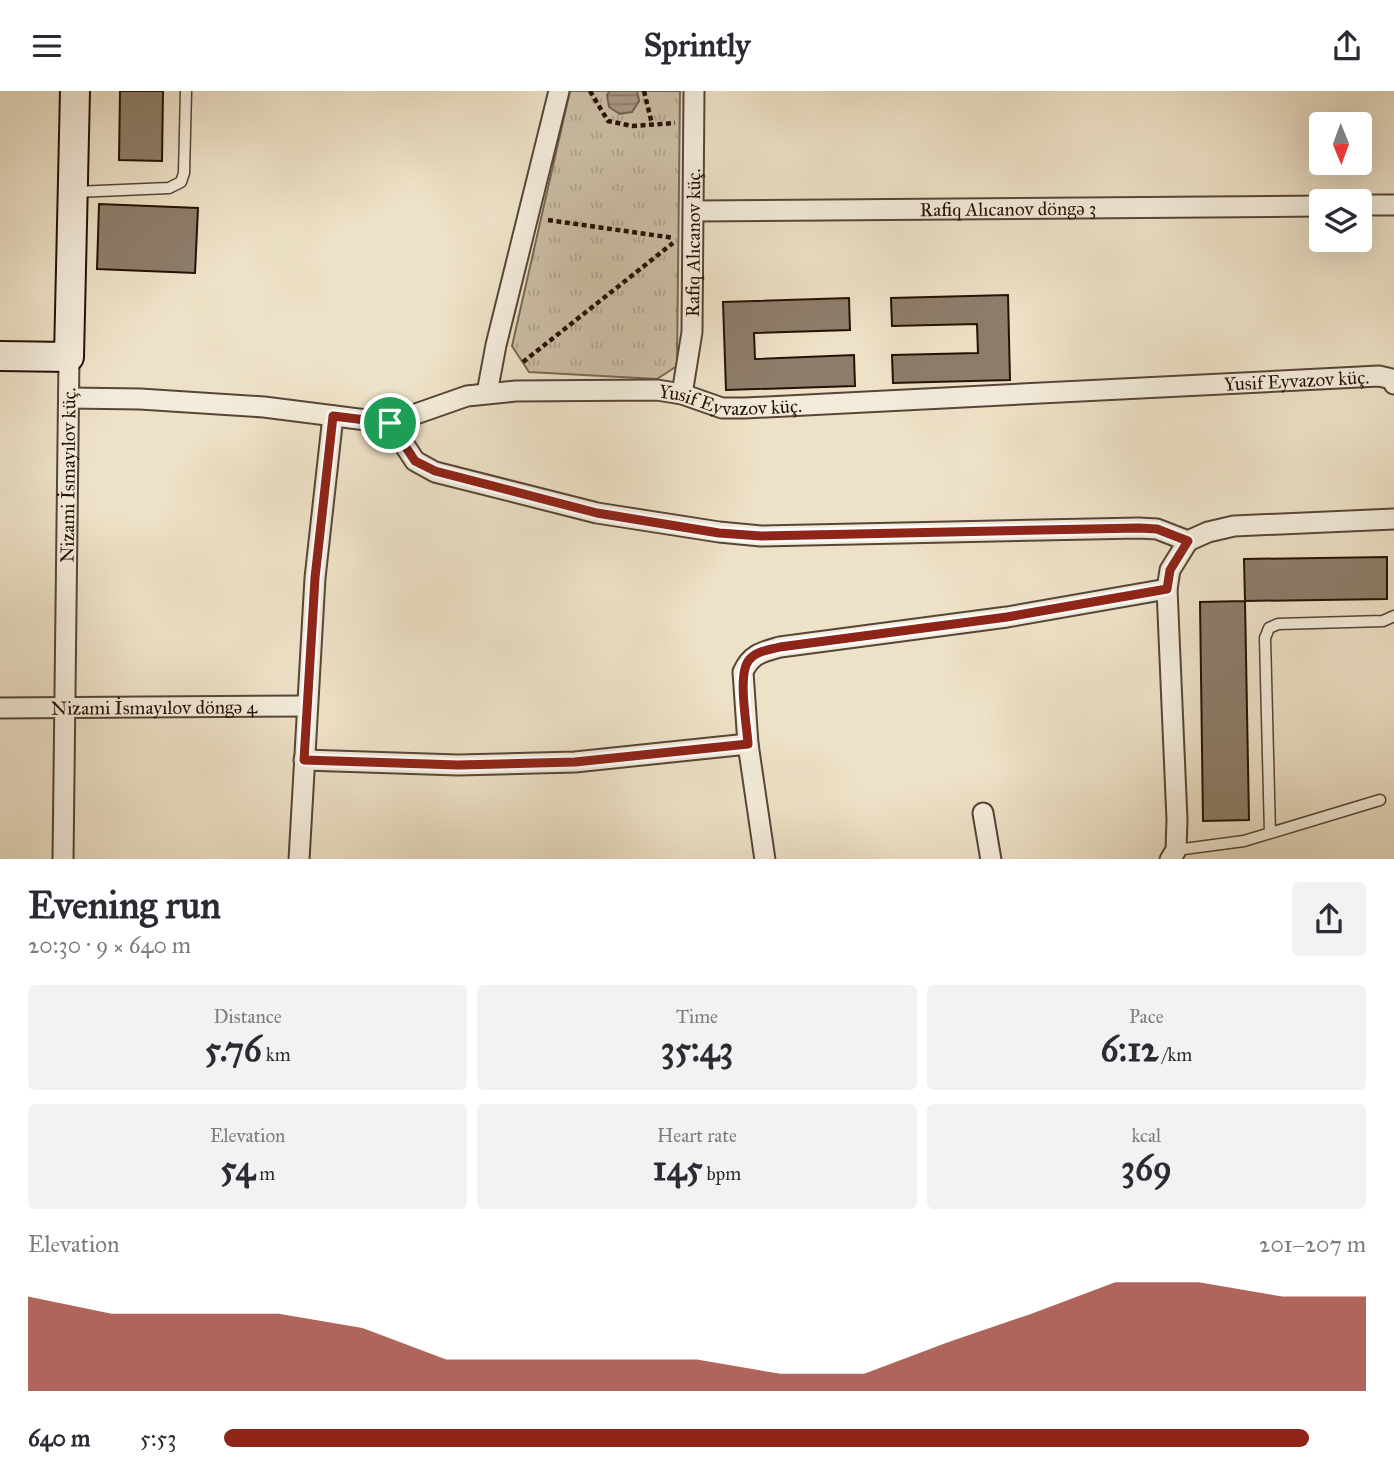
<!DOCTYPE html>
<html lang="en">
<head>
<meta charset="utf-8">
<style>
  body { margin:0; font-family:"IM FELL Great Primer",serif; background:#f2f2f3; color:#2b2b33; height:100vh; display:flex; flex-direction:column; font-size:26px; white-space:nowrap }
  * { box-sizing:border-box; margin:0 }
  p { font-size:23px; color:#7c7c81 }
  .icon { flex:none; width:38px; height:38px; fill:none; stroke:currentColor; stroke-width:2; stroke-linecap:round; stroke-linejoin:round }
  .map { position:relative; height:768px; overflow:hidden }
  .side { display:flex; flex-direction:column; background:#fff; flex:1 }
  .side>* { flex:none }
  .needle { width:46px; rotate:179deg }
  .fabs { position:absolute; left:1309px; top:21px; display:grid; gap:14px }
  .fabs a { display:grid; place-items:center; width:63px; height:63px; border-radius:7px; background:#fff; box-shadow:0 7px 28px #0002; font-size:35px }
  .pin { position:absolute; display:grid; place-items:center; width:60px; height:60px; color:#fff; margin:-30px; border:4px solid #fff; border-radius:50%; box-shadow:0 2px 7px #0007 }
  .round { display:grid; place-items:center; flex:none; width:74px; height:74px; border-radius:7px; background:#f2f2f3 }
  .summary { display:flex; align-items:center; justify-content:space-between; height:119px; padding:0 28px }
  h1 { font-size:38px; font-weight:700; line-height:52px }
  .metrics { display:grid; grid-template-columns:repeat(3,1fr); gap:10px; height:119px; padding:7px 28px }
  .metrics div { display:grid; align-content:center; border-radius:7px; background:#f2f2f3; text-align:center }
  .metrics b { font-size:35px; font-weight:700 }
  .metrics small { font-size:19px; font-weight:400 }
  .metrics p { font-size:19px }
  .chart { height:196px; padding:14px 28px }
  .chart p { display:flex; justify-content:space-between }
  .chart svg { width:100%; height:126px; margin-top:7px; fill:#8f2418; opacity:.7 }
  ul { padding:0 28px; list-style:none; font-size:23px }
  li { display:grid; grid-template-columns:112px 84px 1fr; align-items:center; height:52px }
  li i { height:18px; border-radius:9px; background:#8f2418 }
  header { display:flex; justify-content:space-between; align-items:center; height:91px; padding:0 28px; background:#fff; font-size:32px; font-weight:700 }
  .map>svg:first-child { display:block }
  .park { fill:url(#park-tufts); stroke:#786856; stroke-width:2 }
  .water { fill:url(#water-rules); stroke:#746352; stroke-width:2 }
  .building { fill:#8d7d6a; stroke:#251105; stroke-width:2 }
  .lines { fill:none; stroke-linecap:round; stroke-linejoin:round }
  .lane-casing { stroke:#574536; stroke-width:13 }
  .street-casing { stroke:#574536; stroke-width:23 }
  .secondary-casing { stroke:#251105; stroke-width:32 }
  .path { stroke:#251105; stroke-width:4.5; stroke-dasharray:5 3.5; stroke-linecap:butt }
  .lane { stroke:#f3ecdb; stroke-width:10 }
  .street { stroke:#f3ecdb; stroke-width:19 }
  .secondary { stroke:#f3ecdb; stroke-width:28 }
  .route-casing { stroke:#fff; stroke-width:14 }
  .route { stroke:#8f2418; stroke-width:9 }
  .labels { text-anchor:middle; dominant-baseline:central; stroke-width:5; stroke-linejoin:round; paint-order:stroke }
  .street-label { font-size:19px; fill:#251105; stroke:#f3ecdb }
</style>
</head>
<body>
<header><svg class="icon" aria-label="menu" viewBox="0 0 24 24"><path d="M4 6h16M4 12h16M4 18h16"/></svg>Sprintly<svg class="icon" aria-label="share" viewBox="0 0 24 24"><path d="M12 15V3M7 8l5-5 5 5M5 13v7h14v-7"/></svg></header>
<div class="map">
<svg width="1394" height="769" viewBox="0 0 1394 769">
  <defs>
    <pattern id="park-tufts" width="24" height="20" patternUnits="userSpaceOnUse" patternTransform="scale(1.75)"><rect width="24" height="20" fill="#cbbea6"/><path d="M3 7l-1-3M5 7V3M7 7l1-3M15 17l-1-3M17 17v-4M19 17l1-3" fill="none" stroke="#aea28d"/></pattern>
    <pattern id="water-rules" width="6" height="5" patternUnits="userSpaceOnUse" patternTransform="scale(1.75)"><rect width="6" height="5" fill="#a99a85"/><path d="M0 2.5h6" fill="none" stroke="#897c6b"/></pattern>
  </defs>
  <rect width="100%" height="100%" fill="#ede1c7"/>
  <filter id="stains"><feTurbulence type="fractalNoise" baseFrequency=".00286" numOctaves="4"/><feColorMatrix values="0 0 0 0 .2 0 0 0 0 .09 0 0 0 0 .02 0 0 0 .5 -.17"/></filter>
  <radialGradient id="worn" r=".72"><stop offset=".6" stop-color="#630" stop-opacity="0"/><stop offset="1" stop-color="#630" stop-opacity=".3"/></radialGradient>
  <path class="park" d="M570,0H680L677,275L657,288L529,281L512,255Z"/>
  <path class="water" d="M610,0H637L639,10L632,21L620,23L609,16L607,4Z"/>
  <path class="building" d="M120,0H163L162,70L119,69Z
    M99,113L198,117L195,182L97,178Z
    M1008,204L1010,289L893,292L892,264L978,262L977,233L892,235L891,207Z
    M849,207L850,239L754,242L755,268L854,264L855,295L726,299L723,211Z
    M1387,466V508L1245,510L1244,468Z
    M1245,510L1249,729L1203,730L1200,511Z"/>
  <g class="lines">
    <g class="lane-casing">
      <path id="lane" d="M75,101L169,97L181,91L184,82L186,0
        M1270,742L1265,547L1269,537L1278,533L1383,530L1394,525
        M1176,759L1244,750L1380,709"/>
    </g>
    <g class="street-casing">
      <g id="street">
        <path d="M1360,114H1394"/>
        <path id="s1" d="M695,120L1321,115"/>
        <path d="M487,302L496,254L559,0"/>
        <path id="s2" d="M682,303L692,241L694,0"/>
        <path id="s3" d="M70,307L140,308L264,316L390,332L467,305L516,300L657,299L682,303L722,317H745L1379,285L1392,288L1394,293"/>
        <path d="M390,332L415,370L435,381L597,422L719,441L761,445L1139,437L1157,438L1188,450L1208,441L1234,435L1394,428"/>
        <path id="s4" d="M0,617L307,615"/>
        <path d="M304,669L458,674L575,671L748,653"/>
        <path d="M983,722L991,769"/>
        <path id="s5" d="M63,769L69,266"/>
        <path d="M299,769L315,487L333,325"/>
        <path d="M765,769L748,653L743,581C751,563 762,561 780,556L1007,526L1167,498"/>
        <path d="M1170,769L1176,759L1177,729L1167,498L1170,479L1188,450"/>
      </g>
    </g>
    <g class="secondary-casing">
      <path id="secondary" d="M0,265L69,266L75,0"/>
    </g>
    <path class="path" d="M590,0L608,30L632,35L675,32
      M644,0L652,33
      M548,129L674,147
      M523,271L673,152"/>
    <use href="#lane" class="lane"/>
    <use href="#street" class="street"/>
    <use href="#secondary" class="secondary"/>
  </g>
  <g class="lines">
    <g class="route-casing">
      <path id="route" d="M333,325L390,332L415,370L435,380L597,422L719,442L761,445L1139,437L1157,438L1188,450L1170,479L1167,498L1007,526L780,556C769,559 756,560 749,569C737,583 747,634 748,653L575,671L458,674L304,669L315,487Z"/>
    </g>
    <use href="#route" class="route"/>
  </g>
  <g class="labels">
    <g class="street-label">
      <text stroke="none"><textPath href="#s1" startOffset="313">Rafiq Alıcanov döngə 3</textPath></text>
      <text stroke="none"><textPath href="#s2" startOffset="152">Rafiq Alıcanov küç.</textPath></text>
      <text stroke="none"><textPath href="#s3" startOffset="1236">Yusif Eyvazov küç.</textPath></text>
      <text stroke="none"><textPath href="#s3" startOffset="668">Yusif Eyvazov küç.</textPath></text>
      <text stroke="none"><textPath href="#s5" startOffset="385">Nizami İsmayılov küç.</textPath></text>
      <text stroke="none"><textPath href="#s4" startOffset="154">Nizami İsmayılov döngə 4</textPath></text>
    </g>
  </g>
  <rect width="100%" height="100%" filter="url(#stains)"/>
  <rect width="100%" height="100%" fill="url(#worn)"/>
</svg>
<div class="fabs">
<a><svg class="needle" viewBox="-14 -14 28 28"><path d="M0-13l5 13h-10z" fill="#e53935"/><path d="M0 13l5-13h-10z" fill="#7c7c81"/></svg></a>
<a><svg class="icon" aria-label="layers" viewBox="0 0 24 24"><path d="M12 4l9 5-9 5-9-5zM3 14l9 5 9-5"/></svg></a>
</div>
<div class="pin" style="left:390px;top:332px;background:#1e9e55"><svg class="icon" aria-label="arrive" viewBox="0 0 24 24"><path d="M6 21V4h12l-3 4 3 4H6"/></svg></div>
</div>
<section class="side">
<div class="summary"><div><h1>Evening run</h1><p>20:30 · 9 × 640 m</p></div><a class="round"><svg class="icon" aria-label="share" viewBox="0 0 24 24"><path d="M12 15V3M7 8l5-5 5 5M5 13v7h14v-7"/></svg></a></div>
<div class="metrics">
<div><p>Distance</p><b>5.76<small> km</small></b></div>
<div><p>Time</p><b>35:43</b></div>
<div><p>Pace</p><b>6:12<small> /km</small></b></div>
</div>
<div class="metrics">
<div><p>Elevation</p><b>54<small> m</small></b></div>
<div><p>Heart rate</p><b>145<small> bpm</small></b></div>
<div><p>kcal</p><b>369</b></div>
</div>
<div class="chart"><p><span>Elevation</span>201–207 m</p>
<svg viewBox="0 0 160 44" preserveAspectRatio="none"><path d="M0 44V11L10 17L20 17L30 17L40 22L50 33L60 33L70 33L80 33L90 38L100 38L110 27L120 17L130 6L140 6L150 11L160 11V44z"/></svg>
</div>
<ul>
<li><b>640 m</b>5:53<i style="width:95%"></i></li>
</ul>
</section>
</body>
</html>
